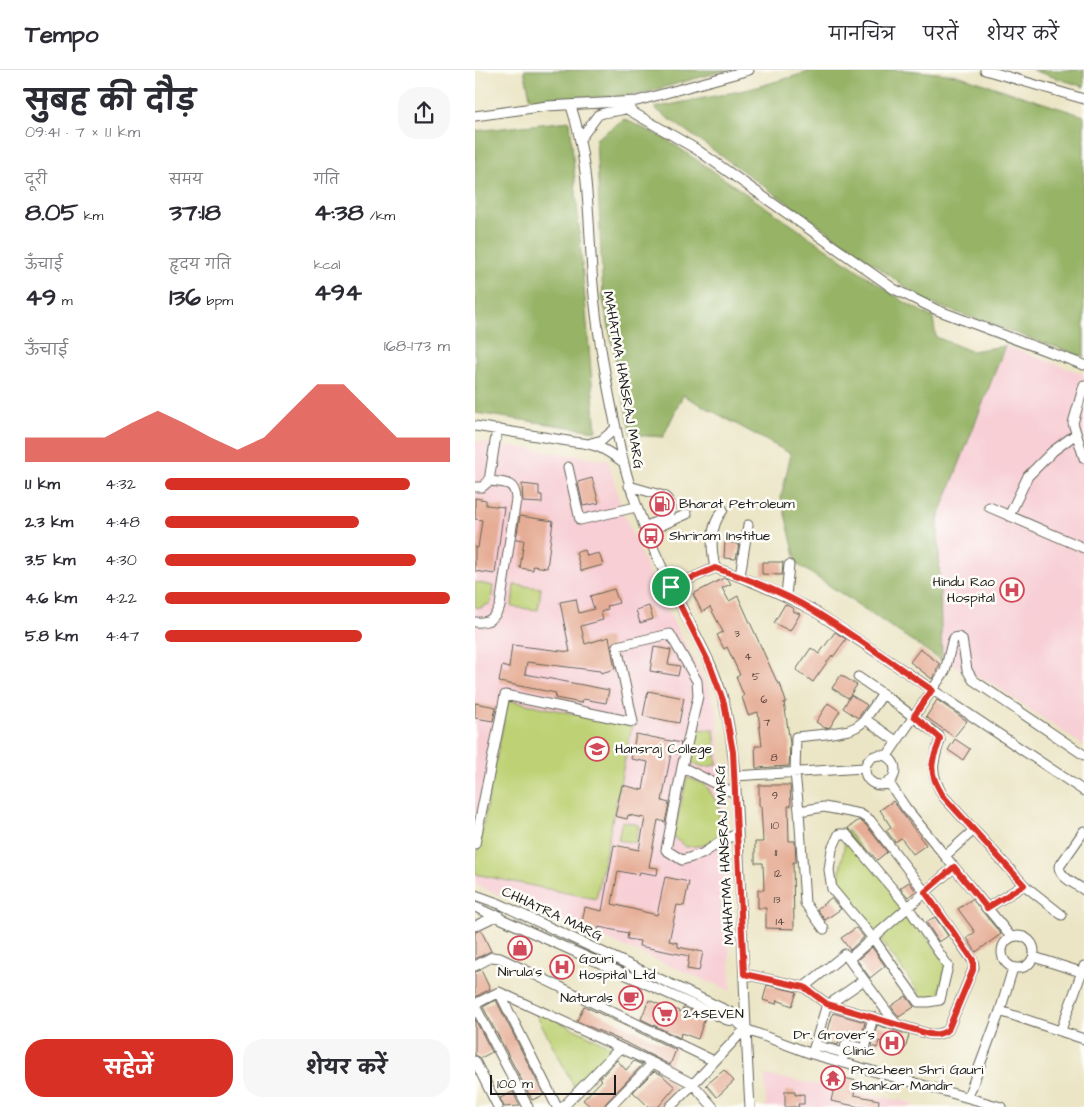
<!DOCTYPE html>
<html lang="hi">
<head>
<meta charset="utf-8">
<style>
  body { margin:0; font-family:"Architects Daughter","Playpen Sans Deva",sans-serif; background:#f7f7f7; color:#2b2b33; height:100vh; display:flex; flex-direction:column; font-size:19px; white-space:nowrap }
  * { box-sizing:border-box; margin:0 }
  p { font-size:16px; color:#7c7c81 }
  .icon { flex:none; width:28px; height:28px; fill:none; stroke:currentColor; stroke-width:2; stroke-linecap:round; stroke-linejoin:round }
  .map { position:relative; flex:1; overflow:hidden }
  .drawer { display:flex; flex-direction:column; background:#fff; width:475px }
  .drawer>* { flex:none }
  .scale { position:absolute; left:15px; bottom:12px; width:126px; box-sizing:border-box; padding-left:5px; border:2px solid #1c1c1c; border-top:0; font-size:14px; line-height:18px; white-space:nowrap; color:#1c1c1c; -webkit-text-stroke:4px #fdfcf7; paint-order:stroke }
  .pin { position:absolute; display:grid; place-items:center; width:42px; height:42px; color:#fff; margin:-21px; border:2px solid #fff; border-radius:50%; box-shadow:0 1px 5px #0007 }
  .round { display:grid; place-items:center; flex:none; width:52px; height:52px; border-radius:20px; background:#f7f7f7 }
  .headline { display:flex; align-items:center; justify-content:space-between; height:85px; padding:0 25px }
  h1 { font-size:28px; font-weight:700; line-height:38px }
  .metrics { display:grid; grid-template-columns:repeat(3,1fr); gap:8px; height:85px; padding:5px 25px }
  .metrics div { display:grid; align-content:center }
  .metrics b { font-size:25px; font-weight:700 }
  .metrics small { font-size:14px; font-weight:400 }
  .metrics p { font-size:14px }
  .chart { height:140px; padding:10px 25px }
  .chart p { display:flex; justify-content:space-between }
  .chart svg { width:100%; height:90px; margin-top:5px; fill:#d93025; opacity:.7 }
  .button { display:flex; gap:10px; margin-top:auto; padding:10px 25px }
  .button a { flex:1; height:58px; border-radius:20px; background:#d93025; color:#fff; font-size:20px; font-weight:700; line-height:58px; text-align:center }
  .button a+a { background:#f7f7f7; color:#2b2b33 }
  ul { padding:0 25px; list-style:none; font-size:16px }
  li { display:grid; grid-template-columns:80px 60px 1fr; align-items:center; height:38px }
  li i { height:12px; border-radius:6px; background:#d93025 }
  header { display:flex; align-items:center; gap:30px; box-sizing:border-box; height:70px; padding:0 25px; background:#fff; border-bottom:1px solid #e1e1e2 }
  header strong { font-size:24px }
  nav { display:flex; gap:28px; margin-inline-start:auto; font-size:18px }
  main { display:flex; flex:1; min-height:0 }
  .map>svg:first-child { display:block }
  .built { fill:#f7cfd5 }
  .green { fill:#bed174; stroke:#6d7648 }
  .forest { fill:#96b366; stroke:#596841 }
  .building { fill:#e6ad96 }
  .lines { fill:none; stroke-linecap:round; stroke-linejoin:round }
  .minor-casing { stroke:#646257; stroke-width:11 }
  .minor { stroke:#fff; stroke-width:9 }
  .route-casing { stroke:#fff; stroke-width:10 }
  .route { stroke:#d93025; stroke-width:6 }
  .labels { text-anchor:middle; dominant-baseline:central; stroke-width:5; stroke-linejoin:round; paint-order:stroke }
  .number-label { font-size:11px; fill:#4e403a }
  .street-label { font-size:14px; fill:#1c1c1c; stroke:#fdfcf7 }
  .poi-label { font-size:14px; fill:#1c1c1c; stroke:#fdfcf7; text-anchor:start }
</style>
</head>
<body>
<header>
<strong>Tempo</strong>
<nav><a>मानचित्र</a><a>परतें</a><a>शेयर करें</a></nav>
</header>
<main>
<section class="drawer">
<div class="headline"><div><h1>सुबह की दौड़</h1><p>09:41 · 7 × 1.1 km</p></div><a class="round"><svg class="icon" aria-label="share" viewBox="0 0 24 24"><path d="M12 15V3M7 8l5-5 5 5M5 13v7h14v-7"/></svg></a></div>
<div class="metrics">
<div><p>दूरी</p><b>8.05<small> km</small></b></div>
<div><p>समय</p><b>37:18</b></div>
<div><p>गति</p><b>4:38<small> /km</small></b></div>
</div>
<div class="metrics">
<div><p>ऊँचाई</p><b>49<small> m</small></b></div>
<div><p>हृदय गति</p><b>136<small> bpm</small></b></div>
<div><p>kcal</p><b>494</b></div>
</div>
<div class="chart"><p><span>ऊँचाई</span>168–173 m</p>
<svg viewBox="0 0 160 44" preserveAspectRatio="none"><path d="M0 44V32L10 32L20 32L30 32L40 25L50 19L60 25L70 32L80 38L90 32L100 19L110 6L120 6L130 19L140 32L150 32L160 32V44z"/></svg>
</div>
<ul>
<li><b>1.1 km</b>4:32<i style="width:86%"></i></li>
<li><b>2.3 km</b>4:48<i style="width:68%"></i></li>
<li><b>3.5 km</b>4:30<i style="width:88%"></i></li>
<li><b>4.6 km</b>4:22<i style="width:100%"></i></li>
<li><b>5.8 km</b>4:47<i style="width:69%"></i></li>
</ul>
<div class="button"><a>सहेजें</a><a>शेयर करें</a></div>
</section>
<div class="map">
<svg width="609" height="1037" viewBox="0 0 609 1037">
  <rect width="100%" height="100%" fill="#fdfcf7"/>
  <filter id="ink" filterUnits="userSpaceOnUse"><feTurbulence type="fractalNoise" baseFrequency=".02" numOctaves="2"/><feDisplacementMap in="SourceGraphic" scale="10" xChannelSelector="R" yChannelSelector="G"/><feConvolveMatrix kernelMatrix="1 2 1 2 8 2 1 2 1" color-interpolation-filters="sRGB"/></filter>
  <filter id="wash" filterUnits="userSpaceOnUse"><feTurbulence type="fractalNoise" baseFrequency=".0096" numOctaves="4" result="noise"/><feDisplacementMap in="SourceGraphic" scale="20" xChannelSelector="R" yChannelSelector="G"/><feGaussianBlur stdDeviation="1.12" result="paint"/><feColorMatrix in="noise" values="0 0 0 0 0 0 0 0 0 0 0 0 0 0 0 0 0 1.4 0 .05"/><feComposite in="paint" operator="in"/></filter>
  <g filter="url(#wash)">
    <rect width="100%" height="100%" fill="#ebe5c5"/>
    <path class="built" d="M530,276L609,304V676L516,613L467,591L463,449Z
      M0,371L133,390L147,440L182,521L234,619L242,643L248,716L256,921L0,815Z
      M290,1005L438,1033V1037H291Z"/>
    <path class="green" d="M0,512L18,516L16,533L5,538L0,537Z
      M39,515L66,518L63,540L37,537Z
      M33,630L157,656L121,829L0,804V793Z
      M239,659L242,695L228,697L213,691L219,660Z
      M212,707L231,715L244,736L245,763L232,775L211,777L198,767Z
      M147,751L164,755L160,773L143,770Z
      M372,760L471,893L464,928L450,930L363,812Z
      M59,940L139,978L100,1018Z"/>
    <path class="forest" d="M49,0H251L161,25L56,31Z
      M340,0H431L482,5L609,46V287L452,232L179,38L275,19Z
      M557,0H609V17Z
      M149,49L191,69L428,231L458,248L461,267L496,281L530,276L463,449L467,591L322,494L306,427L316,384L208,325L188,367L156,365L128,229L121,69Z
      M95,51L121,361L0,343V61Z"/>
    <g id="blocks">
      <path class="building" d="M117,408L124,433L108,436L103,412Z
        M47,414L64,416V425H67V433L48,432Z
        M0,428L11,430V435L29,437L20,504L0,501V477L3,478L7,450L0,449Z
        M45,446L78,451L72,498L58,496V500L45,498L49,470L41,469Z
        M250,472L264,474L261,489L249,488Z
        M110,480L112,486L124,483L128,495L106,501L101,482Z
        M287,492H308L307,505L287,504Z
        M249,508L253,509L256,514L247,518L254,531L263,526L303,614L305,613L311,632H309L315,673L314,696L281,698L280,676H287L283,642L273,645L267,627L269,626L261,607L265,605L252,577L249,579L242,565L248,562L235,537L227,542L218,524Z
        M139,519L144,533L132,536L133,539L126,542L128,550L106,556L110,574L134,567L140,599L126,603L125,601L52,592L50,604L134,620L131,633L108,629L107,633L80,628L81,623L24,612L27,596L34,598L37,575L95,582L85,532L101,529L104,543L119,539L115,526Z
        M310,534L319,539L318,541L325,544L315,561L299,553Z
        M174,536L178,549L165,553L161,540Z
        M360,562L371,569L358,587L357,585L338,612L321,600L336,578L344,584Z
        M179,577L196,580L193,594L205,596L203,606L175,601Z
        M445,579L465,594L457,609L435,592Z
        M366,605L382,615L373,628L357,618Z
        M173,621L209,628L204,653L168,646Z
        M376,625L392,635L383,648L368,638Z
        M462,630L492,651L479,667L451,647Z
        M0,633L21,637L18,651L0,648Z
        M353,633L365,641L355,657L350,658L341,652Z
        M161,664L206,673L204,684L196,683L187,731L194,733V734L190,752L183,750L174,797L183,798L182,805L165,802L164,805L143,801L137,834L182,845L190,807L214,812L209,836L202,835L194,871L203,873V877L228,882L224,901L212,899L214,886L164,876L165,871L152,869L153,863L124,857L122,864L106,858L110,837L127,841L139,775L164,780L170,748L153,745L152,749L140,746L147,715L168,720L173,692L156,689Z
        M480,669L495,679L488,690L473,680Z
        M284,715H315L316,736H313L314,771H320L321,792H318L319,859L291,858V838H283V820H289L288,793H280V772H288L286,736H284Z
        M418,731L451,775L438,784L426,768L420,772L411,760L416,757L405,740Z
        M384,750L391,755L412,782L402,790L373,758Z
        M434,812L441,821L433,827L425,818Z
        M356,828L366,839L350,850L342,839Z
        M497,829L526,864L501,882L492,868L500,862L483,839Z
        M460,847L473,866L464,872L451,852Z
        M381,858L389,867L375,880L366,868Z
        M6,860L16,881L0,889V862Z
        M397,877L410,896L395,908L382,890Z
        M6,900L15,919L0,927V902Z
        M292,915L322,922L317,936L302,930L301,934L288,930Z
        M431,926L439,937L424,947L416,936Z
        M21,930L69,1025L57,1030L8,937Z
        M174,930L190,937L191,935L206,942L208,938L230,947L223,969L206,963L205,968L166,949Z
        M109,936L201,980L195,995L154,974L102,951Z
        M358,943L390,952L386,970L365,965L363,975L350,971Z
        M0,949L17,982L6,988L0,985Z
        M402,955L434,965L430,979L404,971L402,978L397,976Z
        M142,990L151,1000L159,991L167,995L131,1033L129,1037H116L108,1030L127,1010L125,1008Z
        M249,1000L259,1011L242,1027L231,1015Z
        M179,1001L187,1005L200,1017L183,1037H174L158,1022Z
        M351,1004L382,1011L379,1025L404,1030L403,1037H385L356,1031L360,1013L349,1011Z
        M310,1021H320V1025L329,1024V1034H323L324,1037H310Z
        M38,1022L45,1036L29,1037L25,1028Z"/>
    </g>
  </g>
  <g filter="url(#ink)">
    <use href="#blocks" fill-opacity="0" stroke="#646257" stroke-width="1"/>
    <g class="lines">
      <g class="minor-casing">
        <path id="minor" d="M510,0L609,29
          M96,36C115,94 113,155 118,215C122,263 131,311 141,358C152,417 170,464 197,518C215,556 240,594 250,636C261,686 262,738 264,789C268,872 270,955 275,1037
          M152,39L221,79L419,219L462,240L609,295
          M0,46L72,36L162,31L274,0
          M105,69L123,45C133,40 146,43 156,36
          M609,315L598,353L609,388
          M0,356L99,372C122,374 130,379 148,392
          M116,373L127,370L141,358
          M93,397L105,450L161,437
          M154,416L189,426C209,443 181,452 169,457
          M0,417H7L14,411L22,359
          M514,437L609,478
          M248,440C234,457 236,478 240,498C274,509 306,524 338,540L609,721
          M534,446L553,406L578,381L601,364
          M183,457L212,444
          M265,506L273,455
          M196,517L240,498
          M311,526L314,495
          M0,552C14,553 19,549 25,536L41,429C40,410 28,413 14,411
          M408,624L464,666L465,670C457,694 455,703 468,726L549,815L512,838
          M390,649L421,671
          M390 700a15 15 0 1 1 30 0a15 15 0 1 1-30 0Z
          M412,686L470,601L477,572L479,568L483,567L487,569L492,600L498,610L609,685
          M207,697L261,724
          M260,706L389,698
          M414,713L431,738L536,867
          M324,741L320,703L321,667L351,664L374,660L381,657L388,652L408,624L383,607
          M609,761L584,797C585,808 601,814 609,820
          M364,764H371L433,837L473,896L465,930L453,932H443L398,868L357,819L354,800L357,779Z
          M0,774L30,625L158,652L142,576L195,564L222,611L223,626L207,697L191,780L207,790L227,784L250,769L263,764
          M470,786L499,760
          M549,815L587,845
          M0,825L25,834L255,942L261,951L270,959L337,984L526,1037
          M0,837L252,950L261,951
          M0,856L23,845
          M527 882a16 16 0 1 1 32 0a16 16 0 1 1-32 0Z
          M559,887L609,903
          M374,889L479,797
          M0,896L17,887L25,888L239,991
          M269,904L329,917L352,934
          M329,917L370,884L421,954
          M24,922L82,1037
          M0,934L24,922L178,993L218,1014L270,959
          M353,935L389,910
          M0,936L53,1037
          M525,941L609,969
          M586,960L609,896
          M340,975L369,983
          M337,984L352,934L454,964C462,965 466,964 473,960L499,897L498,891L450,822L395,750L385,744L349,737L324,741L330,833L349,859
          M0,991L23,1037
          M367,992L371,974L390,979L398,947
          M493,1027L525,941L538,898
          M88,1037L145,978
          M135,1037L178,993
          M195,1037L218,1014L238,1037"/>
      </g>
      <use href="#minor" class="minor"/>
    </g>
  </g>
  <g class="lines" filter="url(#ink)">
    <g class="route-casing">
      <path id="route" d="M240,498C274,509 308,522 339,541C379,565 418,594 457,620L439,646L465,668C464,676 459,683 458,691C455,704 462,716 468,726L549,815L512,838L479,797L450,822L498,890V900L473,960C466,964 462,965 454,964L352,934L329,917L269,904L258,682L249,633L235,595L196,517Z"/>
    </g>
    <use href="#route" class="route"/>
  </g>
  <defs>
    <g id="fuel-ring" transform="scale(1.25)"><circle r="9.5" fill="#fdfcf7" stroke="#d1495b" stroke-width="1.5"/><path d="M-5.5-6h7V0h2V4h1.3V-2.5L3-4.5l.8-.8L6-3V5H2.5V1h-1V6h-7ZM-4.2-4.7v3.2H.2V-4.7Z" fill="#d1495b"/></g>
    <g id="bus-ring" transform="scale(1.25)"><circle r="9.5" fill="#fdfcf7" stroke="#d1495b" stroke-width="1.5"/><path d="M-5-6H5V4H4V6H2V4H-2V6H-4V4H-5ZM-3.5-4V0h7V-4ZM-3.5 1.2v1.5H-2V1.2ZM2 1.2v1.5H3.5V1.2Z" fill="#d1495b"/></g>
    <g id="hospital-ring" transform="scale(1.25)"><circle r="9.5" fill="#fdfcf7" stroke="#d1495b" stroke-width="1.5"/><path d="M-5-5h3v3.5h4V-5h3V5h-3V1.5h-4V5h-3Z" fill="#d1495b"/></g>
    <g id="university-ring" transform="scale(1.25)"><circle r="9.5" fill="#fdfcf7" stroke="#d1495b" stroke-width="1.5"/><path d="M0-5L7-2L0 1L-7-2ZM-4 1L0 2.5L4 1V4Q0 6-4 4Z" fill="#d1495b"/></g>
    <g id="shop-ring" transform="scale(1.25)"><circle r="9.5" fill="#fdfcf7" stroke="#d1495b" stroke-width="1.5"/><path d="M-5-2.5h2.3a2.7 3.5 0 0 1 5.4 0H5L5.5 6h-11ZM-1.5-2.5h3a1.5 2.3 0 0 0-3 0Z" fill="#d1495b"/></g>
    <g id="cafe-ring" transform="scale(1.25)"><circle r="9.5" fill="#fdfcf7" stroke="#d1495b" stroke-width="1.5"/><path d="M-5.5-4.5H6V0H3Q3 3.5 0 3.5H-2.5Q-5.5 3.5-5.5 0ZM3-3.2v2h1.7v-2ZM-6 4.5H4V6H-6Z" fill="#d1495b"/></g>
    <g id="supermarket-ring" transform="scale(1.25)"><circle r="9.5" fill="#fdfcf7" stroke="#d1495b" stroke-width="1.5"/><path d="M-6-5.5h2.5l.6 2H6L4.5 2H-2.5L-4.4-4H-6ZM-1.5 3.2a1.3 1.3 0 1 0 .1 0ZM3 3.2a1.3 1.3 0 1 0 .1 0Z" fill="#d1495b"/></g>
    <g id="temple-ring" transform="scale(1.25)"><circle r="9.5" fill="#fdfcf7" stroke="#d1495b" stroke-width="1.5"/><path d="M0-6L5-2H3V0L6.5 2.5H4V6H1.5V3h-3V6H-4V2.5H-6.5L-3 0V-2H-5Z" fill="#d1495b"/></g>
  </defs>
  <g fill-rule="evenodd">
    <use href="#fuel-ring" x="187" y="434"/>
    <use href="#bus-ring" x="176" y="466"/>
    <use href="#hospital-ring" x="537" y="520"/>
    <use href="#university-ring" x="122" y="679"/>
    <use href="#shop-ring" x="45" y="878"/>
    <use href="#hospital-ring" x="87" y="897"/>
    <use href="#cafe-ring" x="156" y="928"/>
    <use href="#supermarket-ring" x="190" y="944"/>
    <use href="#hospital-ring" x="417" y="973"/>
    <use href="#temple-ring" x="358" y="1008"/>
  </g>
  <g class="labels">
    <g class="number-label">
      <text x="262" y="563">3</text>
      <text x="273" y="586">4</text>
      <text x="281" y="606">5</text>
      <text x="289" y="629">6</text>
      <text x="292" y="652">7</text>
      <text x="299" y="687">8</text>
      <text x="300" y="725">9</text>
      <text x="300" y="755">10</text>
      <text x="301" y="782">11</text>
      <text x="303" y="803">12</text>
      <text x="302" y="829">13</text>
      <text x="305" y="851">14</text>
    </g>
    <g class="street-label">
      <text transform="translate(148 310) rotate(80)">MAHATMA HANSRAJ MARG</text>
      <text transform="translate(250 785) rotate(-93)">MAHATMA HANSRAJ MARG</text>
      <text transform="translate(77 844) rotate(25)">CHHATRA MARG</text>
    </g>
    <g class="poi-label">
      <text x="204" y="434">Bharat Petroleum</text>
      <text x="194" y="466">Shriram Institue</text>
      <text x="520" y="512" text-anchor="end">Hindu Rao<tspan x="520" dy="16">Hospital</tspan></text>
      <text x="140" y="679">Hansraj College</text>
      <text x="104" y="889">Gouri<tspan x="104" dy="16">Hospital Ltd</tspan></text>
      <text x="45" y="902" text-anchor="middle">Nirula's</text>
      <text x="138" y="928" text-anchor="end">Naturals</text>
      <text x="208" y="944">24SEVEN</text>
      <text x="400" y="965" text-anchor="end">Dr. Grover's<tspan x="400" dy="16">Clinic</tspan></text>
      <text x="376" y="1000">Pracheen Shri Gauri<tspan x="376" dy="16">Shankar Mandir</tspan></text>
    </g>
  </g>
</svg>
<div class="scale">100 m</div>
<div class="pin" style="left:196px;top:517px;background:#1e9e55"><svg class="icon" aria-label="arrive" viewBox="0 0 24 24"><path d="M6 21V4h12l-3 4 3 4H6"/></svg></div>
</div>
</main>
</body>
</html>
